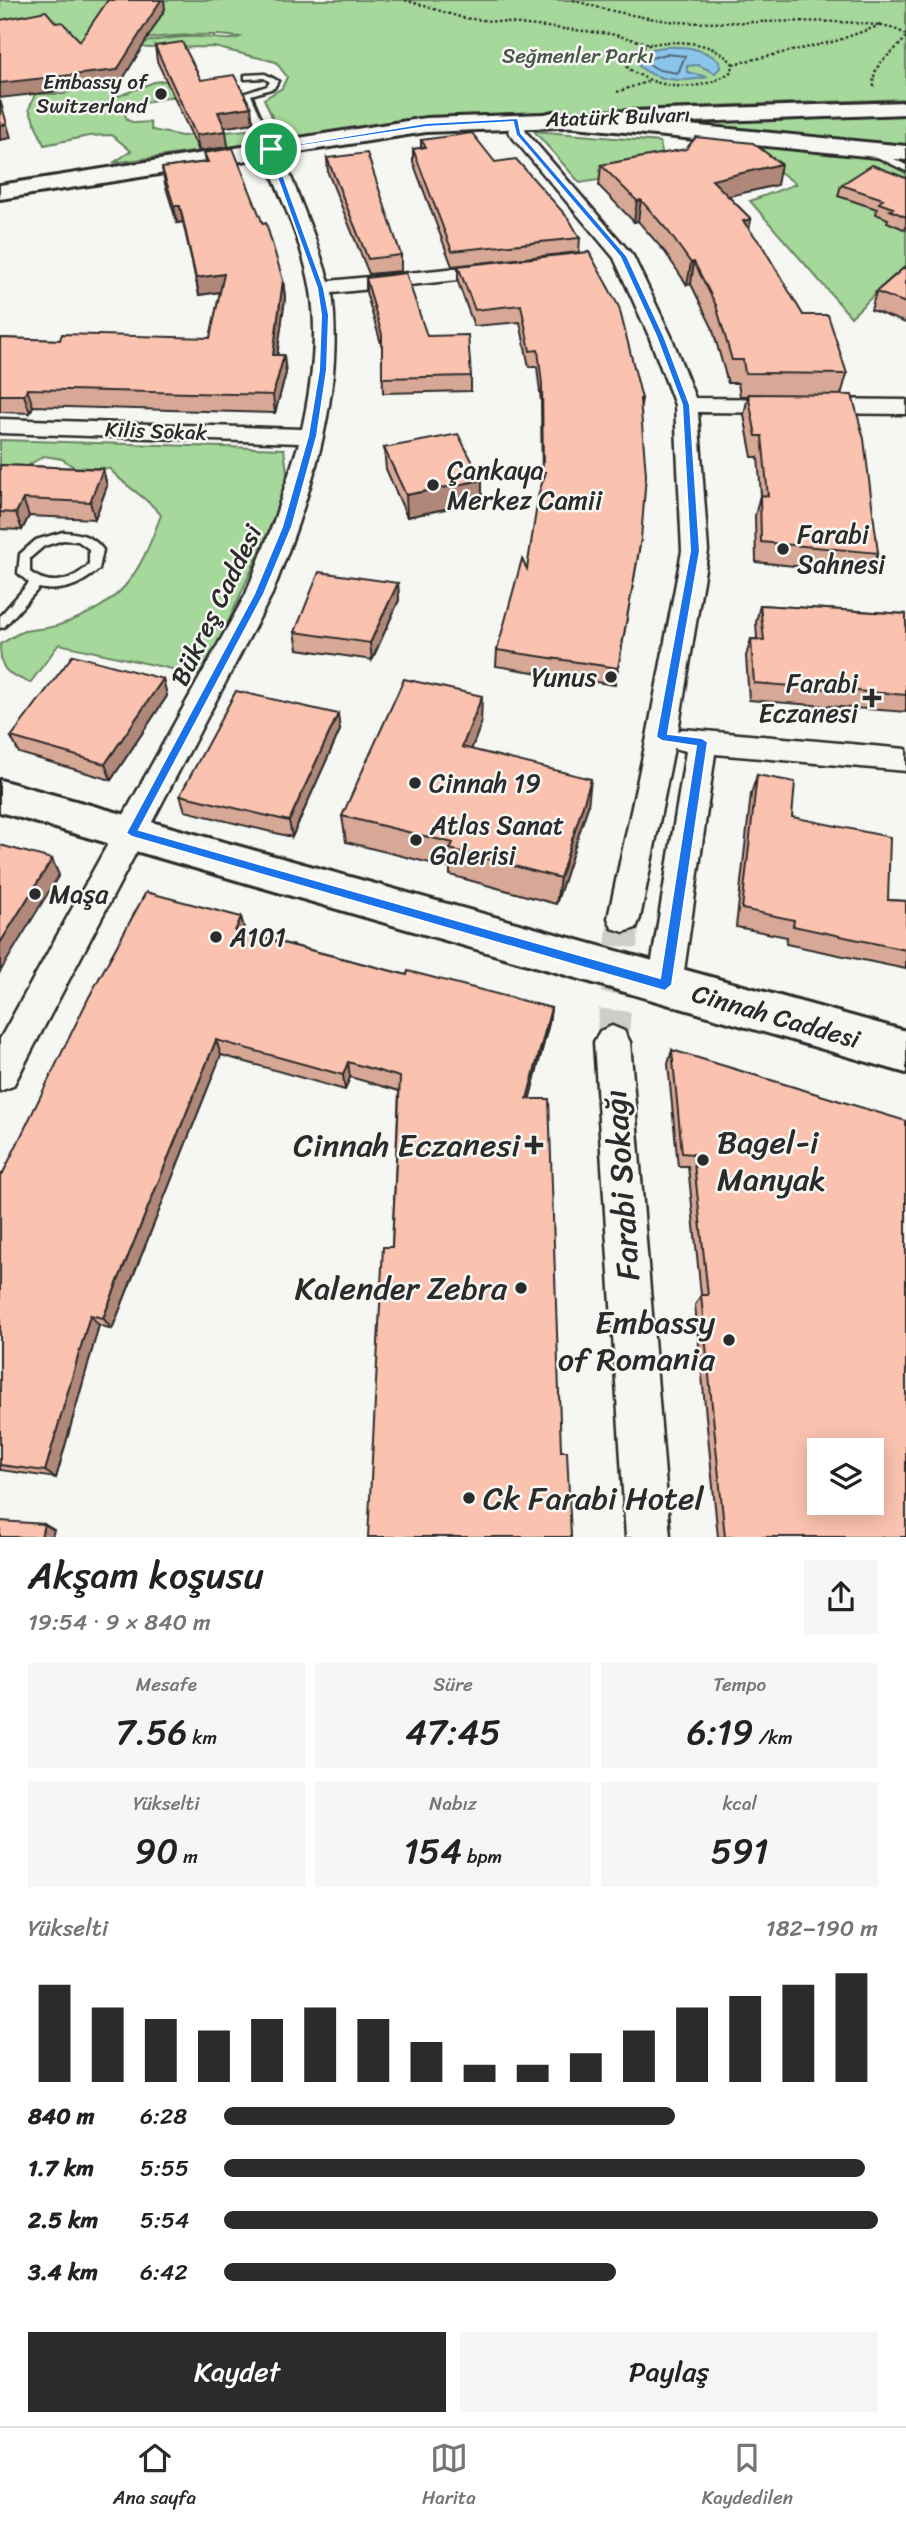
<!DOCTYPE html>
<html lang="tr">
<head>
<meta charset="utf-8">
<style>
  body { margin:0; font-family:Sriracha,sans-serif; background:#f6f6f6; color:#222; height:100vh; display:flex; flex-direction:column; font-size:26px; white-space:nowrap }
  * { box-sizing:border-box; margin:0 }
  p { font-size:23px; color:#767676 }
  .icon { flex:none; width:38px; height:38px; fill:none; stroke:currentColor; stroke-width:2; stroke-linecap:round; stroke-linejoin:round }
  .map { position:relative; height:1537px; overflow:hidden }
  .details { display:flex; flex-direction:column; background:#fff; flex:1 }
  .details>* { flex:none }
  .controls { position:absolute; left:807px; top:1438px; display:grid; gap:14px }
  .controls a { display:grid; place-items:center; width:77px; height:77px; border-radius:0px; background:#fff; box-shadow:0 4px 18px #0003; font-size:35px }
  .pin { position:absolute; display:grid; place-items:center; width:60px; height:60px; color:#fff; margin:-30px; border:4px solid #fff; border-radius:50%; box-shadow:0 2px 7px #0007 }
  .round { display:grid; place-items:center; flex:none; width:74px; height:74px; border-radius:0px; background:#f6f6f6 }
  .summary { display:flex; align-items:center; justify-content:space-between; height:119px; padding:0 28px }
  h1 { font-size:38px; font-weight:600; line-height:52px }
  .stats { display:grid; grid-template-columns:repeat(3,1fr); gap:10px; height:119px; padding:7px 28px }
  .stats div { display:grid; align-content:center; border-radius:0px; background:#f6f6f6; text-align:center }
  .stats b { font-size:35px; font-weight:600 }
  .stats small { font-size:19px; font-weight:400 }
  .stats p { font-size:19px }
  .chart { height:196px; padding:14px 28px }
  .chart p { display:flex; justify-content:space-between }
  .chart svg { width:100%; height:126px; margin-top:7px; stroke:#2b2b2b; stroke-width:6 }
  .primary-button { display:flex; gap:14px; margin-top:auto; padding:14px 28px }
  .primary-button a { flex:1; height:80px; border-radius:0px; background:#2b2b2b; color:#fff; font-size:28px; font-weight:600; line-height:80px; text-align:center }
  .primary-button a+a { background:#f6f6f6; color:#222 }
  ul { padding:0 28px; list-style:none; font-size:23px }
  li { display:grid; grid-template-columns:112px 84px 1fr; align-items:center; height:52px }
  li i { height:18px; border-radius:9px; background:#2b2b2b }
  .tabs { display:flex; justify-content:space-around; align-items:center; height:98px; border-top:2px solid #e0e0e0; background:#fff; font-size:19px; color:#767676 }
  .tabs a { display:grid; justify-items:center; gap:4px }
  .tabs .current { color:#2b2b2b }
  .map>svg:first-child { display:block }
  .green { fill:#a5d89a; stroke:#688262; stroke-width:2 }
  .water { fill:#8cc5eb; stroke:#65879e; stroke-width:2 }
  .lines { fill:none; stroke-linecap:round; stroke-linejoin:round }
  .shore { stroke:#526978; stroke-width:2 }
  .street-tunnel { stroke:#cdcdca; stroke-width:32; stroke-dasharray:32 16; stroke-linecap:butt }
  .lane-casing { stroke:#2b2b2b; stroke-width:5 }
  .street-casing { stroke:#2b2b2b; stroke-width:5 }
  .secondary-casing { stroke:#2b2b2b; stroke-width:6 }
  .primary-casing { stroke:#2b2b2b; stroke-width:6 }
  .path { stroke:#2b2b2b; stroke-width:2.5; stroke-dasharray:2.5 2.5; stroke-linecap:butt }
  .lane { fill:#f6f6f2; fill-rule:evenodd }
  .street { fill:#f6f6f2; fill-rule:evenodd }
  .secondary { fill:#f6f6f2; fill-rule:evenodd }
  .primary { fill:#f6f6f2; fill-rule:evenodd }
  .wall { fill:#d8a896; stroke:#2b2b2b; stroke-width:2 }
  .shaded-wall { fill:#b0887a; stroke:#2b2b2b; stroke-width:2 }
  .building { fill:#fbc3af; stroke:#2b2b2b; stroke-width:2; fill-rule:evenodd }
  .route { fill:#1a73e8; stroke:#fff; stroke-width:2; fill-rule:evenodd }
  .poi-dot { fill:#2b2b2b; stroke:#f6f6f2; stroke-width:2.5 }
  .labels { text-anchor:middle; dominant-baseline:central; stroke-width:5; stroke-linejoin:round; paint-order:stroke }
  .far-park-label { font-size:21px; fill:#4a5647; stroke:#f6f6f2 }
  .far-poi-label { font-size:21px; fill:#2b2b2b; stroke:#f6f6f2; text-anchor:end }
  .far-street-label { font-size:21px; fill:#2b2b2b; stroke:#f6f6f2 }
  .poi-label { font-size:26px; fill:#2b2b2b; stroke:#f6f6f2; text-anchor:start }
  .street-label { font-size:26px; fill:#2b2b2b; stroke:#f6f6f2 }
  .near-poi-label { font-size:32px; fill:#2b2b2b; stroke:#f6f6f2; text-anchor:end }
  .near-street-label { font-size:32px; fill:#2b2b2b; stroke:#f6f6f2 }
</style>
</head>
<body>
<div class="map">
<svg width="906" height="1537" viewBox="0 0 906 1537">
  <rect width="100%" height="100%" fill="#f6f6f2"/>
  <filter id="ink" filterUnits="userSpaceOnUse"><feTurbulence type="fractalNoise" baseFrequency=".0143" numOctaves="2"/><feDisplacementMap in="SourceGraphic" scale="14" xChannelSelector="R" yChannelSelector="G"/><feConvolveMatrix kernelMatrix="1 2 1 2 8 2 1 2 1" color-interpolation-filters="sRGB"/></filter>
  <g filter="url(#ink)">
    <path class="green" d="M0,0H906V99L465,115L421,119L282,139L264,99L282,88L287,77L276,62L214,47L148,48L131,45C154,40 179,36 202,37C215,37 229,42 240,37C166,28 91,49 18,63L0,87Z
      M194,77L202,90L123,107L127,120L135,123L150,122L152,130L182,136L247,130L257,143L113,163L131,151L112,135L89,136L44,145L29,109L35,94H64L79,87L107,88L119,96L154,82Z
      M906,108V279L895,275L851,317L750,201L796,184L756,154L755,140L633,129L665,115Z
      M534,131L660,142L665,169L580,183Z
      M0,440L284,449L288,480L265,540L204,676L59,644L30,683C6,672 0,672 0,644C8,640 16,634 24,631C34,629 45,629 56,626C122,605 138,578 161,515C146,496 125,487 110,469L74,467L62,459L44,456L0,482Z"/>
    <path class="water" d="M665,47C685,46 703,48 719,61L720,68L715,73L698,65L687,66V72L708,77C684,82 658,82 639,66L637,59L652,49Z"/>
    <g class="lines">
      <path class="shore" d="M666,54L685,56L678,73L659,70L647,63L648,59Z"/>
      <path class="street-tunnel" d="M612,1042L624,918"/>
      <g class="lane-casing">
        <path id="lane" d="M265,74L278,81L274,88L251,95L275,149L271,151L267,149L243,94L267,86L270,82L264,78L245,79V75Z
          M867,148H873L906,165V171L867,152Z
          M63,532C80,533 93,536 103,550L99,569C82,585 62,593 39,588L4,627L0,628V616L29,583L18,573L20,554L36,540ZM63,540L78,541L89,549V565C72,581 50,588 30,572V558L44,546Z"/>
      </g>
      <g class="street-casing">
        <path id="street" d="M516,115L522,116L526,132L633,256L671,336L695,398L906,400V414L698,412L708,551L678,731L683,729L906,749V771L715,754L682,985L677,996L665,1000L653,996L648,985L686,751L674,748L640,918L636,928L624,932L612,928L608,918L647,737L682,551L675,405L649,336L614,258L509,133L508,120Z
          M271,144L280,149L314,236L329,281L497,264L504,266L507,270L504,274L497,276L332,293C345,397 309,498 272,594L13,1086L0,1091V1039L246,594L273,524L299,443L0,433V419L302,429C312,383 318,337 311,291C303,242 279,195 262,149Z
          M612,1026L624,1031L630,1042L670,1537H626L594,1042L600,1031Z"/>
      </g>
      <g class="secondary-casing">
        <path id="secondary" d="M553,112L906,146V160L545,124L542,119L545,114Z"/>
      </g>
      <g class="primary-casing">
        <path id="primary" d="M906,102V114L426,132L0,199V185L426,118Z
          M0,780L906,1031V1073L0,812Z"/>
      </g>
      <path class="path" d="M405,0L463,18L611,34L651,44
        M573,0C608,11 642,18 678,22C723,26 880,12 906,35
        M667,42C692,42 716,44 733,64L732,71C700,94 659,90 628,68L626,61C636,46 650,44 667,42Z
        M733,64L836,41L881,25
        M874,87C870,62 894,55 906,37
        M617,92L649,81"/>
      <use href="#lane" class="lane"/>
      <use href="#street" class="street"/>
      <use href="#secondary" class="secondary"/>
      <use href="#primary" class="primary"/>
    </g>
    <path class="wall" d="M155,46L201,80L253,123L224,127L228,147L199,151L157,61Z
      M421,140L495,162L580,238L579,252L452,266L413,162V149L421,148Z
      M204,153L283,280L285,298L277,355L286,373L275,413L33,406L30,413L0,412V338L60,340L210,338L220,292L199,295L183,222L177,223L165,184L162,168L206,162Z
      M327,158L401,255V271L369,274L328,173Z
      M601,165L777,185L728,196L751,219L749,229L803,315L847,374L841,395L878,553L871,574L756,562L755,516L760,495H761L758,457H752L744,415L748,396H740L738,383H728L712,327L691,284L687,285L665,252L638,221L634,222L599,186Z
      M906,178V230L887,222L888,219L876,214L877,209L838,196L841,185Z
      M589,252L642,399L640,409L641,539L615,685L496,666L497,650L527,569L542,485L541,401L537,367H529L520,322L474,326L458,282V266Z
      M906,266V323L871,310L876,292Z
      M366,278L427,336L471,376V391L383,393L382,347L366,292Z
      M384,448L482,501L407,517L386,469Z
      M0,465L103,469L107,486L95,519L29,516L22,530L0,529Z
      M398,583L399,600L372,660L298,649L295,632Z
      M760,605L906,614V712L749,700L746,656L751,639H757L756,622Z
      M163,679L167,696L111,780L19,753L11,737Z
      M481,724L471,749L588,806L556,904L450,875V868L346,842L342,816Z
      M340,730L292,837L185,811L180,795Z
      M757,775L792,817L888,900L906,901V969L786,944L787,937L736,927L751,794Z
      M241,917L245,933L407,975L551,1008L549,1023L529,1099L561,1451L571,1537L392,1247L399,1091L350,1077L345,1090L221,1055L112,1329L99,1325L56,1478L0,1470V1174L2,1175Z
      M672,1050L906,1537H718L695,1305L701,1295L688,1166H678L668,1064Z"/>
    <path class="shaded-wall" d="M161,0H164L165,9L120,84L0,98V83Z
      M251,107L253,123L220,128L218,112Z
      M7,124L11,138L0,140V125Z
      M226,131L228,147L199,151L196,135Z
      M781,164L777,185L708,201L712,180Z
      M641,200L638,221L634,222L637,201Z
      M174,206H180L183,222L177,223Z
      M751,219L747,241L743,221Z
      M694,262L691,284L687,285L691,263Z
      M224,274L226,291L199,295L196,278Z
      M283,280L285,298L275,372L273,355Z
      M284,355L286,373L275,413L273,395Z
      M27,389L33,406L30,413L24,395Z
      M103,469L107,486L95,519L90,502Z
      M482,480V501L407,517L406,495Z
      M23,499L29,516L22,530L16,513Z
      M398,583L399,600L372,660L370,643Z
      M163,679L167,696L111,780L105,764Z
      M482,696L481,724L462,774V747Z
      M338,714L340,730L292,837L289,821Z
      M591,779L588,806L556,904L560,878Z
      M52,859L59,875L0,972V943Z
      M241,917L245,933L239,947L235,931Z
      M551,1008L549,1023L526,1113L527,1099Z
      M216,1040L221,1055L112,1329L103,1318Z
      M348,1062L350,1077L345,1090L343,1075Z
      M90,1315L99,1325L56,1478L45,1471Z
      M44,1524L54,1530L52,1537H41Z"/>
    <path class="building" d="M108,0H161L117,70L0,83V20L46,11L56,23L62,22L80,41Z
      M182,42L201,80L234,75L251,107L218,112L226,131L196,135L155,46Z
      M0,100L7,124L0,125Z
      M472,133L495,162L516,159L569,219L580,238L452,251L413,149L426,147L421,140Z
      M696,137L753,143L781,164L712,180L751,219L743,221L763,247L803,315H828L847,374L745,373L743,360H732L716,305L694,262L691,263L668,231L641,200L637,201L601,165L686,149Z
      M233,148L263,224L266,223L283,280L273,355H284L273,395L27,389L24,395H0V338L60,340L62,334L210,338L224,274L196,278L180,206H174L162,168L208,162L204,153Z
      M367,153L401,255L368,259L327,158Z
      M872,165L906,178V217L890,210L893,208L879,203L883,199L841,185Z
      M589,252L619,307L642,399H640L646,475L641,539L618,668L497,650L522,559L527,569L539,492L546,472H543L542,384L538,350L530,351L521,305L475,310L458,266Z
      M906,266V303L876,292Z
      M406,273L427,336L468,335L471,376L382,378V335L366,278Z
      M748,394L852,395L864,439L878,553L761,542L760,495L768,496L762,436H756Z
      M458,434L482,480L406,495L384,448Z
      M0,465L103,469L90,502L23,499L16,513L0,512Z
      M319,572L398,583L370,643L295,632Z
      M760,605L906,614V695L754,683L751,639L764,640Z
      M73,655L163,679L105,764L11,737Z
      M404,679L482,696L462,747L591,779L560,878L450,849L453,843L342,816Z
      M236,691L338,714L289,821L180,795Z
      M757,775L795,782L792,817L890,837L888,900L906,901V950L793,926L794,920L742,909Z
      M0,845L52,859L0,943Z
      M146,892L241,917L235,931L407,975L408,971L551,1008L527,1099H549L561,1451H567L571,1537H368L383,1247H392L400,1077L348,1062L343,1075L216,1040L103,1318L90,1315L45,1471L0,1465V1174L2,1175L89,997Z
      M672,1050L906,1121V1537H725L701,1295H708L693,1154L682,1153ZM819,1451H872V1503H819Z
      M0,1521L44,1524L41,1537H0Z"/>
  </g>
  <path class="route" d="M518,118L521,133L627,256L664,336L690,405L700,551L668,734L702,738L708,742L672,985L665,991L132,837L126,833L254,594L282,527L308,436L319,370L321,315L317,288L267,149L426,123ZM513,122L516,135L620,257L656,336L682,405L690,551L656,737L662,741L696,746L660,978L139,830L264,594L292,527L317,436L327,370L329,315L324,288L274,150L426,127Z"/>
  <g class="poi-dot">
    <circle cx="161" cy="94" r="7"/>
    <circle cx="433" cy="485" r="7"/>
    <circle cx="783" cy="549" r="7"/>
    <circle cx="611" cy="677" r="7"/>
    <path d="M868.5 687.5h7v7h7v7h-7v7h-7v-7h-7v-7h7z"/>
    <circle cx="415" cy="783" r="7"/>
    <circle cx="416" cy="840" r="7"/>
    <circle cx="35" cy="894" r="7"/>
    <circle cx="216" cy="937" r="7"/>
    <path d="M530.5 1134.5h7v7h7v7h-7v7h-7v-7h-7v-7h7z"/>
    <circle cx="703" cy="1160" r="7"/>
    <circle cx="521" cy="1288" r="7"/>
    <circle cx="729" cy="1340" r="7"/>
    <circle cx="469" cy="1498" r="7"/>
  </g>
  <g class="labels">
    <g class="far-park-label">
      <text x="578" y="56">Seğmenler Parkı</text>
    </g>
    <g class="far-poi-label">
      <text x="147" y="82">Embassy of<tspan x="147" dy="24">Switzerland</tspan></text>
    </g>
    <g class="far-street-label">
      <text transform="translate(618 117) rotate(-2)">Atatürk Bulvarı</text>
      <text transform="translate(156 431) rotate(2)">Kilis Sokak</text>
    </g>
    <g class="poi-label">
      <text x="447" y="470">Çankaya<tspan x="447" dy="30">Merkez Camii</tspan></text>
      <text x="797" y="534">Farabi<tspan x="797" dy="30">Sahnesi</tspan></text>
      <text x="597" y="677" text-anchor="end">Yunus</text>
      <text x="858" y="683" text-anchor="end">Farabi<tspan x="858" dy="30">Eczanesi</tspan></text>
      <text x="429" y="783">Cinnah 19</text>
      <text x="430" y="825">Atlas Sanat<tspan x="430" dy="30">Galerisi</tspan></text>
      <text x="49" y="894">Maşa</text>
      <text x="230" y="937">A101</text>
    </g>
    <g class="street-label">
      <text transform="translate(216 605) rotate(-64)">Bükreş Caddesi</text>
      <text transform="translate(776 1016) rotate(16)">Cinnah Caddesi</text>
    </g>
    <g class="near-poi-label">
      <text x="717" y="1142" text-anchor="start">Bagel-i<tspan x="717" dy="37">Manyak</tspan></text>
      <text x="520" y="1145">Cinnah Eczanesi</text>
      <text x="507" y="1288">Kalender Zebra</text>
      <text x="715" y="1322">Embassy<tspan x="715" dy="37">of Romania</tspan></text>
      <text x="483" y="1498" text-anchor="start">Ck Farabi Hotel</text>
    </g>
    <g class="near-street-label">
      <text transform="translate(622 1185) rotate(-94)">Farabi Sokağı</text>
    </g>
  </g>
</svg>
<div class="controls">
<a><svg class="icon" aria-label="layers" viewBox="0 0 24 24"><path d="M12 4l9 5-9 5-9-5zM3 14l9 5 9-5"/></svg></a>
</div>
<div class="pin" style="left:271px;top:149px;background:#1e9e55"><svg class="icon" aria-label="arrive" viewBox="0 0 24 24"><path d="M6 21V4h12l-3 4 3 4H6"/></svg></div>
</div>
<section class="details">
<div class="summary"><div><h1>Akşam koşusu</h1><p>19:54 · 9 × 840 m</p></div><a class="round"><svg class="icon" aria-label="share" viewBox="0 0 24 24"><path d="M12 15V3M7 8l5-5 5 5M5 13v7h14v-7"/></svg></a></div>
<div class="stats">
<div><p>Mesafe</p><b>7.56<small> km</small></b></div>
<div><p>Süre</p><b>47:45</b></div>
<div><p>Tempo</p><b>6:19<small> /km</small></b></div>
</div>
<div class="stats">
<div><p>Yükselti</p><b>90<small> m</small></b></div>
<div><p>Nabız</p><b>154<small> bpm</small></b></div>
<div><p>kcal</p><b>591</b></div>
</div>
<div class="chart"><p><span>Yükselti</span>182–190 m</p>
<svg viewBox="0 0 160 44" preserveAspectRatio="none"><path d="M5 44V10M15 44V18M25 44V22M35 44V26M45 44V22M55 44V18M65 44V22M75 44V30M85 44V38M95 44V38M105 44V34M115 44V26M125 44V18M135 44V14M145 44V10M155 44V6"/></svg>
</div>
<ul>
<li><b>840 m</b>6:28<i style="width:69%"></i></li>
<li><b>1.7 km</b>5:55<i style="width:98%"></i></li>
<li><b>2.5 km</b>5:54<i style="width:100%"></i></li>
<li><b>3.4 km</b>6:42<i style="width:60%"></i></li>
</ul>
<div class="primary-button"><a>Kaydet</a><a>Paylaş</a></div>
</section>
<nav class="tabs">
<a class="current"><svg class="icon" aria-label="home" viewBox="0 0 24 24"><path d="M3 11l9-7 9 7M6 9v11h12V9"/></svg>Ana sayfa</a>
<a><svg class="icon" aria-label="map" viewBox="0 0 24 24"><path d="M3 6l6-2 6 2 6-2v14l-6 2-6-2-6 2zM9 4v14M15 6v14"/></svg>Harita</a>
<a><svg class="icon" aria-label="saved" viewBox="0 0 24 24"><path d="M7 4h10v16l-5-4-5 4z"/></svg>Kaydedilen</a>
</nav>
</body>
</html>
